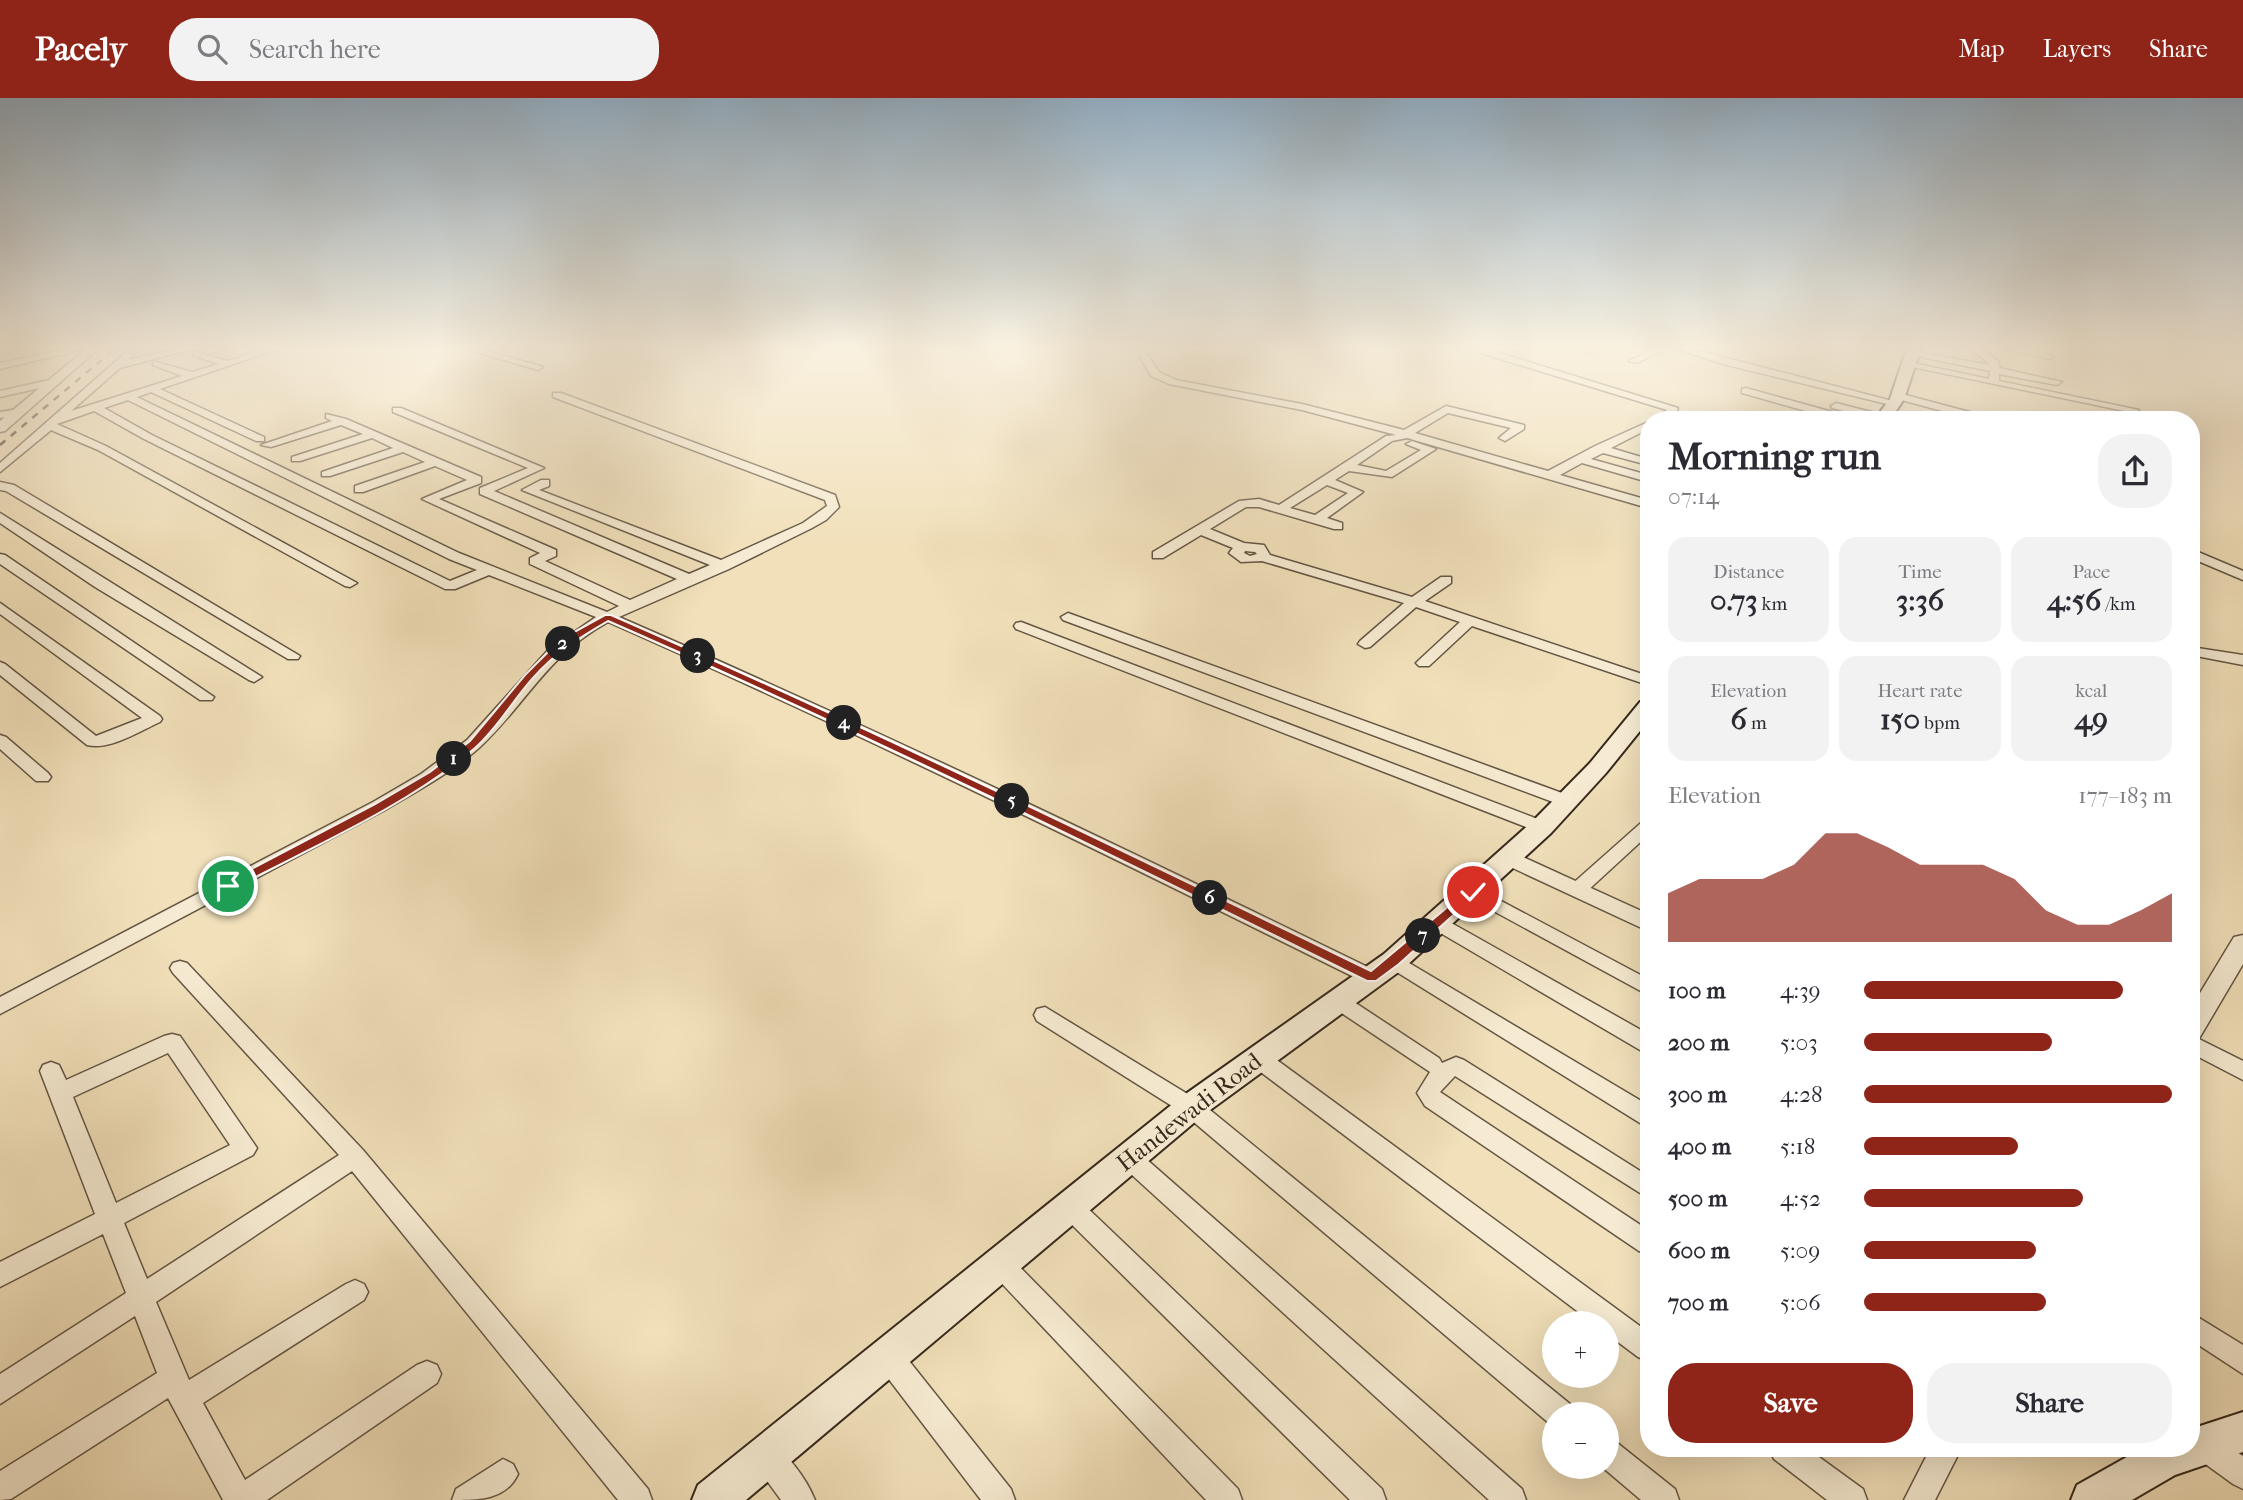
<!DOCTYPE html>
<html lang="en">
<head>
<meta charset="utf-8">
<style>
  body { margin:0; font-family:"IM FELL French Canon",serif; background:#f2f2f3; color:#2b2b33; height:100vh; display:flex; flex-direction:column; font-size:26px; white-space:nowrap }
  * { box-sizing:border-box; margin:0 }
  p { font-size:23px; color:#7c7c81 }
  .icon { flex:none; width:38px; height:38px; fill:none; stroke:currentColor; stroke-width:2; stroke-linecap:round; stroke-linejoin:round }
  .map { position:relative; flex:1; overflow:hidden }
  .side { position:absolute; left:1640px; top:313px; width:560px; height:1046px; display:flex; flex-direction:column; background:#fff; border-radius:28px; box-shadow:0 7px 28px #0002 }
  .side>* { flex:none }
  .buttons { position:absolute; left:1542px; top:1213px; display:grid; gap:14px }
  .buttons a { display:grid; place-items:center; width:77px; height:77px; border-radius:50%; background:#fff; box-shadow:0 7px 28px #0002; font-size:35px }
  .pin { position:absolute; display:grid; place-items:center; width:60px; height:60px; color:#fff; margin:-30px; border:4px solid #fff; border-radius:50%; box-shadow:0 2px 7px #0007 }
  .km { position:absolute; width:35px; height:35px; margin:-18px; border-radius:50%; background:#222; color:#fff; font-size:19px; line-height:35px; text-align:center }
  .round { display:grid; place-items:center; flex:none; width:74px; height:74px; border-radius:28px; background:#f2f2f3 }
  .headline { display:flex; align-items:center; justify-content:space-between; height:119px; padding:0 28px }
  h1 { font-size:38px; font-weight:800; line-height:52px }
  .figures { display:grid; grid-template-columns:repeat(3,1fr); gap:10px; height:119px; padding:7px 28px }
  .figures div { display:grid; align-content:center; border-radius:18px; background:#f2f2f3; text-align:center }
  .figures b { font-size:30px; font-weight:800 }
  .figures small { font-size:19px; font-weight:400 }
  .figures p { font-size:19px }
  .chart { height:196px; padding:14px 28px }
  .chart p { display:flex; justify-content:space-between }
  .chart svg { width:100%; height:126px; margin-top:7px; fill:#8f2418; opacity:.7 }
  .action { display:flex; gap:14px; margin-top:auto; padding:14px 28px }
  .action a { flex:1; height:80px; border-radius:28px; background:#8f2418; color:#fff; font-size:28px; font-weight:800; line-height:80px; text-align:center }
  .action a+a { background:#f2f2f3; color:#2b2b33 }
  ul { padding:0 28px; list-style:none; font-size:23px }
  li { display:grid; grid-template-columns:112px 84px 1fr; align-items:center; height:52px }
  li i { height:18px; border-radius:9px; background:#8f2418 }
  header { display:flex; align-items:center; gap:42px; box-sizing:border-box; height:98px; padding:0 35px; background:#8f2418; color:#fff }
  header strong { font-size:33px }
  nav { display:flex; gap:38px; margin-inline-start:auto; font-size:24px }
  .search { width:490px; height:63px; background:#f2f2f3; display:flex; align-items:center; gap:18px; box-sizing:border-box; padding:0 24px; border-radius:28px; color:#7c7c81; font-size:26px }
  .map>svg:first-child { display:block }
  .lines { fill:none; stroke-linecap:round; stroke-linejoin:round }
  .minor-casing { stroke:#645644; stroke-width:3 }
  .tertiary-casing { stroke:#645644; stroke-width:3 }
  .secondary-casing { stroke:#35281d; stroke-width:4 }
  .minor { fill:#f6ebd2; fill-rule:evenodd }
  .tertiary { fill:#f6ebd2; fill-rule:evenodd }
  .secondary { fill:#f6ebd2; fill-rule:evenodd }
  .rail { stroke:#35281d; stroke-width:2.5; stroke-dasharray:7 7; stroke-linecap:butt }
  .route { fill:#8f2418; stroke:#fff; stroke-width:2 }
  .labels { text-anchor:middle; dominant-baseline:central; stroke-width:5; stroke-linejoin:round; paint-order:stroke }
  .near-street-label { font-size:24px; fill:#35281d; stroke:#f6ebd2 }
</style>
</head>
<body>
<header>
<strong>Pacely</strong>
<div class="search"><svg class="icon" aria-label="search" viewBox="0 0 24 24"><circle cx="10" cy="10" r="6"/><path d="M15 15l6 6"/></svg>Search here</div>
<nav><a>Map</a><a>Layers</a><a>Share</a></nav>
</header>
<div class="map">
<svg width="2243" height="1402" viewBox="0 0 2243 1402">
  <rect width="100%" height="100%" fill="#f1e0ba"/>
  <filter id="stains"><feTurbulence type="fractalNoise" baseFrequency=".00286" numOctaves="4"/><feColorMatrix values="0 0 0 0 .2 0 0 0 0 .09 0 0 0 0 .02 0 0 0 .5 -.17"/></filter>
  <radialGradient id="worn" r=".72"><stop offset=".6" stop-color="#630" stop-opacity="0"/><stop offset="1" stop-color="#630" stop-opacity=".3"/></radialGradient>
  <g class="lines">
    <g class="minor-casing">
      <path id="minor" d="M73,250H89L0,271V265Z
        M131,250H141L128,262L181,250H196L120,270L71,313L182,278L153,267V263L192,274L219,266L193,257V253L228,263L269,250H281L160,291L264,339V343H256L151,294L137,299L459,455L607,514L619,508L530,466V460L540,455L422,401L467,382L435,368L363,394H355V388L425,364L403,354L330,378H322V374L393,350L372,340L300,363H292V359L363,336L341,327L271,349L261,347L332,323L326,320V316L346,321L481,379V385L439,401L556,452V458L545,463L630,502L677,481L480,396V390L528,370L393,314V310H401L544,370L494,393L689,476L710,467L522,392L541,382H549V388L539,392L721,462L803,425L827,408L825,402L553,299V295H561L835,397L839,409L826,422L812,430L729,471L619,519C875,630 1127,752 1378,874L1381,879L1378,884L1371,886L1364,884C1114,760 864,637 608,524C545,559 528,604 479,650C451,675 417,693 385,712L0,916V899L373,704L421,676L467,642L548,552L596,519L489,477L455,491H445L144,341L94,313L57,326L106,348L357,485L350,489L345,488L98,352L51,332L0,374V365ZM128,302L449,461L477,472L450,483L152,337L104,310Z
        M463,250H477L543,269L538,272Z
        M561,250H574L575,251L570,254Z
        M1477,250H1483L1678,310C1674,322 1664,322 1653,322L1667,312L1477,254Z
        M1589,250H1600L1591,255L1586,252Z
        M1655,250H1667L1637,265L1629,263Z
        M1674,250H1688L1900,305L1895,308L1723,266Z
        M1971,250H1981L1998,263L2000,270L2062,284L2057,287L1999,276V283L2139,312L2134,315L1903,267L1908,264L1989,281L1990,273L1906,256L1911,253L1990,267Z
        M2006,250H2022L2054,258L2049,261Z
        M1142,257H1148L1159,274L1176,282L1302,306L1404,332L1446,308L1524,327V331L1505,343L1499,340L1511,330L1448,315L1415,335L1548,373L1595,348L1648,324V331L1611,350L1648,361V367L1603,355L1591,361L1648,377V384L1582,365L1560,377L1648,402V410L1407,340L1392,343L1357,367L1386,373L1421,352L1406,346L1412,343L1436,351L1392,379L1349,373L1335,382L1363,394L1327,420L1342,425V431H1334L1259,409H1246L1210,431L1244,445L1264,447L1270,457L1412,499L1441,479H1451V485L1425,503L1648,578V587L1472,528L1429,568H1419L1416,565L1419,562L1460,524L1416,509L1370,549L1365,550L1358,546L1360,543L1404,505L1262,463L1241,464L1229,455L1233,450L1201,437L1163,460H1153V454L1239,403L1259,401L1279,407L1386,338L1396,337L1302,312L1169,286L1151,278L1140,259ZM1327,387L1348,395L1315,417L1290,410ZM1245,453L1255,454L1257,456L1250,458L1244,455Z
        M49,282L54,285L53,287L0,299V293Z
        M1746,290L1854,320L1855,322H1838L1742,295V291Z
        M1898,295L1992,320L1993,322H1976L1894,300V296Z
        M1836,305L1887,318L1888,320L1878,322L1832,310L1831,308Z
        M18,311L23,314L22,316L0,320V314Z
        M0,384L14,387L300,558L298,561H288L6,393L0,392Z
        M0,415L262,579L254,584L249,582L95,489L0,425Z
        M2191,451L2243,473V482L2191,460Z
        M0,456L5,457L214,599L212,602H200L0,466Z
        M0,505L160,618L162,621L160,624C140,633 109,653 87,647L0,577V564L5,566L96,638L142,620L0,516Z
        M1068,515L1573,699L1576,703L1567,708L1561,707L1063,522L1061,519Z
        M1021,524L1548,725L1551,729L1542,735L1536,733L1016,531L1014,528L1016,525Z
        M2191,549L2243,557V567L2191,557Z
        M0,637L6,639L48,675L51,679L48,683H36L0,651Z
        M1648,722V737L1585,795H1571L1568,791L1571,787L1642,724Z
        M1473,788L1648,881V897L1466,798L1463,794L1466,790Z
        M1439,818L1648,936V954L1640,952L1432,830L1429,825L1432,820Z
        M1394,856L1648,1007V1027L1640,1025L1387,868L1384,863L1387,858Z
        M180,863L187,865L363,1052L648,1391L652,1402H618L352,1073L156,1204L189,1282L346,1186L355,1182L364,1186L368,1194L364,1202L203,1305L245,1382L417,1267L427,1263L437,1267L441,1276L437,1285L267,1402H223L168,1300L11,1401L0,1402V1373L157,1275L135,1218L0,1306V1276L126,1195L103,1136L0,1189V1164L95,1116L40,973L43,967L51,964L59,967L66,982L164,938L172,936L180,938L257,1050L253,1057L124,1125L147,1181L339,1057L173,875L170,870L173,865ZM168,955L230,1047L116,1105L73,999Z
        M1338,895L1345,898L1439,960L1442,965L1456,959L1464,962L1648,1078V1100L1455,978L1440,994L1648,1132V1156L1639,1153L1425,1008L1417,995L1430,974L1331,908L1327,903L1331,898Z
        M1045,909L1199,1003L1570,1306L1574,1316H1554V1328L1550,1326L1183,1015L1037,923L1034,917L1037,911Z
        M2191,937L2243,963V982L2191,955Z
        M1258,952L1266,954L1648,1234V1263L1638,1259L1606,1235V1225H1593L1250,966L1247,960L1250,954Z
        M1129,1050L1137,1053L1522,1391L1526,1402H1489L1121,1067L1117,1060L1121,1053Z
        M1069,1097L1078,1101L1382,1391L1386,1402H1350L1060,1115L1057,1108L1060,1101Z
        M1000,1155L1009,1158L1238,1391L1242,1402H1206L991,1174L987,1166L991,1158Z
        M2191,1215L2243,1247V1276L2191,1242Z
        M888,1245L898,1249L1011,1391L1015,1402H981L878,1267L874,1258L878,1249Z
        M2203,1333L2243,1358V1391L2233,1386L2193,1357L2190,1351L2193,1337Z
        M1606,1340L1616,1344L1675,1391L1679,1402H1641L1601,1368H1606Z
        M767,1344C787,1353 807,1382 815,1402H781L757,1369L752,1359L757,1349Z
        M1769,1351H1808L1863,1391L1867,1402H1827L1774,1361Z
        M1930,1351H1961L1935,1402H1904Z
        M503,1361L513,1366L518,1376C506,1402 479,1402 452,1402L456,1391Z"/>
    </g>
    <g class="tertiary-casing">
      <path id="tertiary" d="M87,250H99L5,333L0,334V323Z
        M1510,753L1648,816V833L1502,765L1499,760L1502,755Z
        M2243,837V866L2200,939L2191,942V910L2234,839Z"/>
    </g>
    <g class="secondary-casing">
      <path id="secondary" d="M1907,250H1921L1904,301L1890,322H1874L1890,301Z
        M1648,602V623L1606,675L1551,735L1404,870L1202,1018L746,1402H692L698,1387L1180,1000L1384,856L1533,723L1590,665L1640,604Z
        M2243,1314V1354L2175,1377L2132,1402H2071L2077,1387L2141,1351H2191V1331Z"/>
    </g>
    <use href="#minor" class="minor"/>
    <use href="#tertiary" class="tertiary"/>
    <use href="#secondary" class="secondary"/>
    <path class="rail" d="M0,347L116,250"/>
  </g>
  <linearGradient id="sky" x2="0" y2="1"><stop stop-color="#92acc0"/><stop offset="0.56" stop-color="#f9f1e0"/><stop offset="1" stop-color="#f9f1e0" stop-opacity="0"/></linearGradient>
  <rect width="2243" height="446" fill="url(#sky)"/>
  <path class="route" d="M605,517H611C868,629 1119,751 1371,873L1469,791H1477L1479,794L1399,866L1376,883H1367C1116,759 865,635 608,523C580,539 555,555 533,580C513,602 497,631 475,650C406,709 312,749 232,791H223V786L375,706L430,674L470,643L525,577L549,553L565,539Z"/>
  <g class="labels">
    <g class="near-street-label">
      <text transform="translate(1189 1014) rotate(-38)">Handewadi Road</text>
    </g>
  </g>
  <rect width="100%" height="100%" filter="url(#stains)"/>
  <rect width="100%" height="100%" fill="url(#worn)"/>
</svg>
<div class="buttons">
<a>+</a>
<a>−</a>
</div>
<div class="pin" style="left:228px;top:788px;background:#1e9e55"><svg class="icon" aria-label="arrive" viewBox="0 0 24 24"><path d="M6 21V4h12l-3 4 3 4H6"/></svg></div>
<div class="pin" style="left:1473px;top:794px;background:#d93025"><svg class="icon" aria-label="check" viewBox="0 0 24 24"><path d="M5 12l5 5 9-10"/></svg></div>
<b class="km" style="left:454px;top:661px">1</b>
<b class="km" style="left:563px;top:546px">2</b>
<b class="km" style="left:698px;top:558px">3</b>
<b class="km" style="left:844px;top:625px">4</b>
<b class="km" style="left:1012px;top:703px">5</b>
<b class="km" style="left:1210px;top:800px">6</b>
<b class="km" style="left:1423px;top:838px">7</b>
<section class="side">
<div class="headline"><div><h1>Morning run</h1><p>07:14</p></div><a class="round"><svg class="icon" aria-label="share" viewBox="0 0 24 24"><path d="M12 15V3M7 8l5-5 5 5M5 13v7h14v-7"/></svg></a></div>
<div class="figures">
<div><p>Distance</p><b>0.73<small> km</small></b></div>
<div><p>Time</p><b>3:36</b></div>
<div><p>Pace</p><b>4:56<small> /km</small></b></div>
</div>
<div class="figures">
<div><p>Elevation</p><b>6<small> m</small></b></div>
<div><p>Heart rate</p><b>150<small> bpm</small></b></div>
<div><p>kcal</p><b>49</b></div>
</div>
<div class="chart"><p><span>Elevation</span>177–183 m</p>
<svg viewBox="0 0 160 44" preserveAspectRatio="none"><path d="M0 44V27L10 22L20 22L30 22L40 17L50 6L60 6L70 11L80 17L90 17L100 17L110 22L120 33L130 38L140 38L150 33L160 27V44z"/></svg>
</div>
<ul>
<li><b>100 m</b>4:39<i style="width:84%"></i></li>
<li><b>200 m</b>5:03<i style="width:61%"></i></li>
<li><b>300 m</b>4:28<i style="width:100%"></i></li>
<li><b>400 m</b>5:18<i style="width:50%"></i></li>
<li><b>500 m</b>4:52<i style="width:71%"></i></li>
<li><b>600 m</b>5:09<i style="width:56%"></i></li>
<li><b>700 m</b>5:06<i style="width:59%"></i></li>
</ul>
<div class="action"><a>Save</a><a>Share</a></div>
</section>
</div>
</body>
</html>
